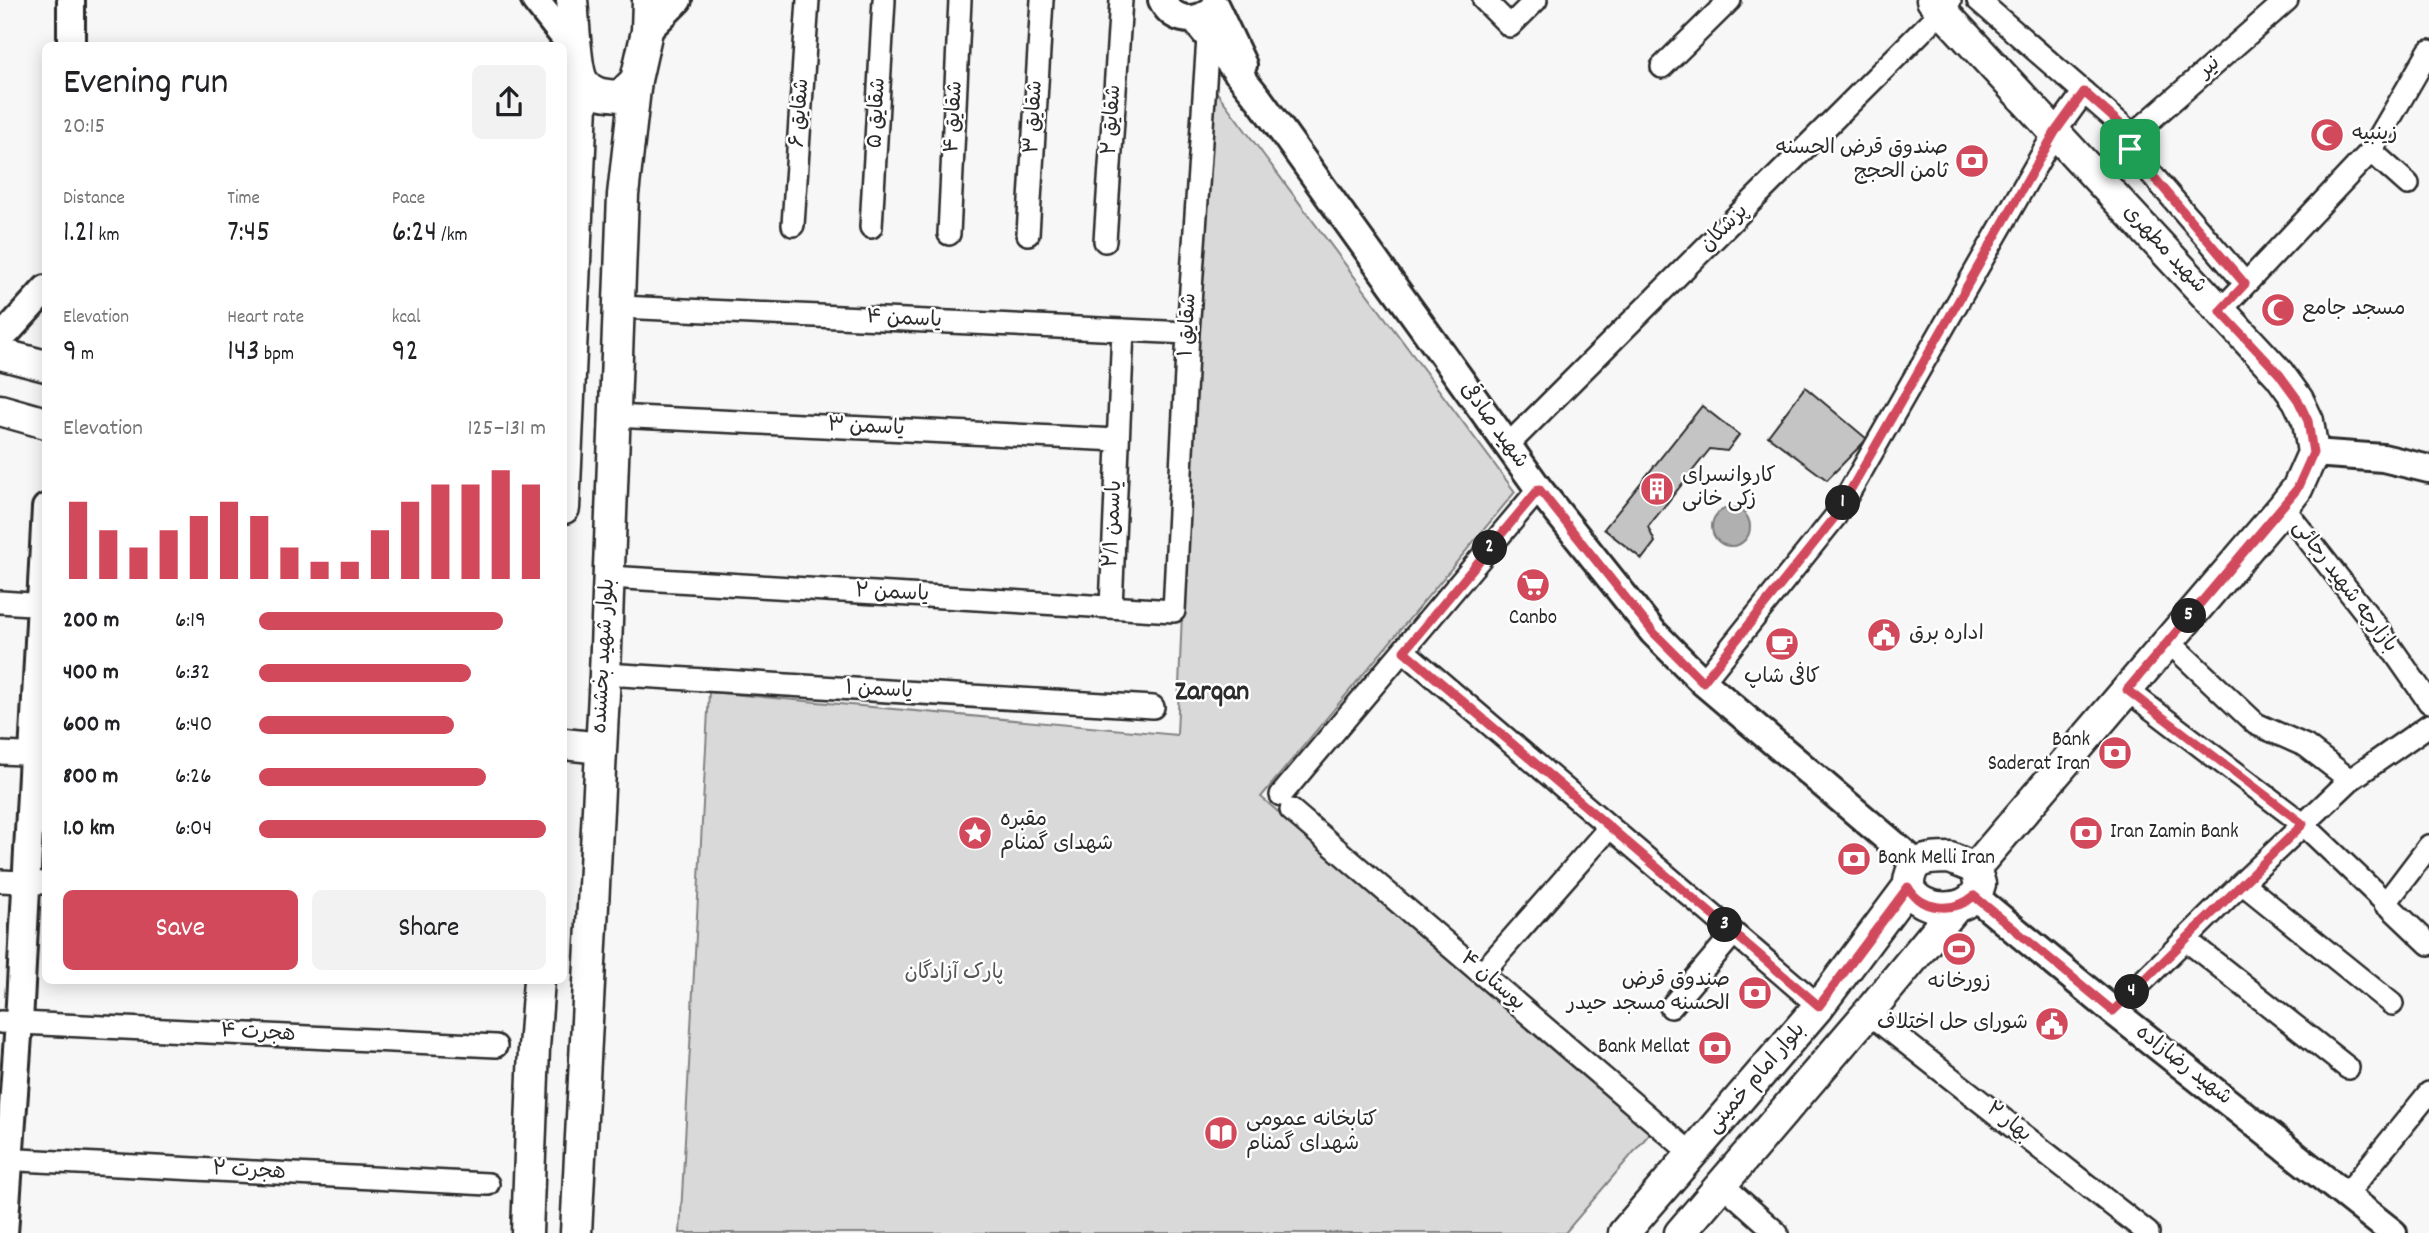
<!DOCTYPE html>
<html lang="en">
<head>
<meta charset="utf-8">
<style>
  body { margin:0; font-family:Dekko,"Playpen Sans Arabic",sans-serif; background:#f2f2f2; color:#202124; height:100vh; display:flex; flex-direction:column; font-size:26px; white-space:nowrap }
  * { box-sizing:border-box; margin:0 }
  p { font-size:23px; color:#757577 }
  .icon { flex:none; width:38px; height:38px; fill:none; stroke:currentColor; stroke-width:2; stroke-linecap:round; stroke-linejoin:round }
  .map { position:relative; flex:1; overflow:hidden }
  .details { position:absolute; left:42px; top:42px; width:525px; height:942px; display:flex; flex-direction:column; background:#fff; border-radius:10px; box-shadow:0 4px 18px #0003 }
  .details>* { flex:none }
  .pin { position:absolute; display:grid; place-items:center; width:60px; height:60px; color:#fff; margin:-30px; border-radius:14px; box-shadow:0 4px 10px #0006 }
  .km { position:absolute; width:35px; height:35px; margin:-18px; border-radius:50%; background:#222; color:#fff; font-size:19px; line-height:35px; text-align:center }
  .round { display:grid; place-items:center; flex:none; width:74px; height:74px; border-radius:10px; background:#f2f2f2 }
  .summary { display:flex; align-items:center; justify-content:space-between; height:119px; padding:0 21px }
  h1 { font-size:38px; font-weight:600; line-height:52px }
  .stats { display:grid; grid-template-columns:repeat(3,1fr); gap:10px; height:119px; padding:7px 21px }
  .stats div { display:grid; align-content:center }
  .stats b { font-size:30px; font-weight:600 }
  .stats small { font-size:19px; font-weight:400 }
  .stats p { font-size:19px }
  .chart { height:196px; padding:14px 21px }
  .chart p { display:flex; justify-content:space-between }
  .chart svg { width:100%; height:126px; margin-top:7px; stroke:#d1495b; stroke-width:6 }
  .cta { display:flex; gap:14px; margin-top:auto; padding:14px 21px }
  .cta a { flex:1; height:80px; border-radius:10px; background:#d1495b; color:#fff; font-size:28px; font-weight:600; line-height:80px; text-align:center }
  .cta a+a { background:#f2f2f2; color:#202124 }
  ul { padding:0 21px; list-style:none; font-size:23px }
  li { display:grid; grid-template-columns:112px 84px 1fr; align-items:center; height:52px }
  li i { height:18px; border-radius:9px; background:#d1495b }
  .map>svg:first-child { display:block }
  .green { fill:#d9d9d9; stroke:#828282; stroke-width:2 }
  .water { fill:#b0b0b0; stroke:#7b7b7b; stroke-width:2 }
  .building { fill:#c4c4c4; stroke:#2b2b2b; stroke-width:2 }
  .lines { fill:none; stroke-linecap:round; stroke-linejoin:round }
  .minor-casing { stroke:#2b2b2b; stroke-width:26 }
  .tertiary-casing { stroke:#2b2b2b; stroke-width:32 }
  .secondary-casing { stroke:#2b2b2b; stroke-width:35 }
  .minor { stroke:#fff; stroke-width:21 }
  .tertiary { stroke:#fff; stroke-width:26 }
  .secondary { stroke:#fff; stroke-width:30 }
  .route-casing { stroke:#fff; stroke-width:14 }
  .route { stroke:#d1495b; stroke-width:9 }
  .labels { text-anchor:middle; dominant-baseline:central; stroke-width:5; stroke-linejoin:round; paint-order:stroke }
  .street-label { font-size:21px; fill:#2b2b2b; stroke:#fff }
  .poi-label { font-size:21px; fill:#2b2b2b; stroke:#fff; text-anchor:start }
  .park-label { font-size:21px; fill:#565656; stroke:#fff }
  .district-label { font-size:28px; font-weight:bold; fill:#2b2b2b; stroke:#fff }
</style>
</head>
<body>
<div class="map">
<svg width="2429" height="1233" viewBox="0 0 2429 1233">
  <rect width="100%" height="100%" fill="#f7f7f7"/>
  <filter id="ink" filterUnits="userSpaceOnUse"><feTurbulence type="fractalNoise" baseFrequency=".0143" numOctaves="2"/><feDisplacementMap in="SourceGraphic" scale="14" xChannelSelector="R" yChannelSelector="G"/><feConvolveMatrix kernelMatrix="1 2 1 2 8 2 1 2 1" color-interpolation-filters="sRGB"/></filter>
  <g filter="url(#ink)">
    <path class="green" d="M1204,75L1515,492L1261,797L1650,1133L1565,1233H680L709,692L1177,735Z"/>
    <path class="water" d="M1712 527a19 19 0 1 1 38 0a19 19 0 1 1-38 0Z"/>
    <path class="building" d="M1805,387L1867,439L1827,480L1768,436Z
      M1702,406L1739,435L1727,451L1710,449L1648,527L1655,542L1642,559L1604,529Z"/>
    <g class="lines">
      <g class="minor-casing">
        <path id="minor" d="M1484,0L1510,26L1536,0
          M1978,0L2133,135
          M1662,67L1730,0
          M2133,135L2287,0
          M2133,135L2129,141L2130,149L2245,283
          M2371,151L2408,184
          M793,225L808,0
          M871,227L884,0
          M949,234L960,0
          M1028,234L1042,0
          M1105,241L1121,0
          M620,307L1188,333
          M2220,311L2371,151L2429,51
          M613,416L1118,440
          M1507,446L1942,11L1950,1
          M2283,507L2376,626L2429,702
          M609,577L1174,611L1188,333L1208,38
          M0,602L46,605
          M1111,607L1123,330
          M2168,641L2256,724L2306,746L2350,780
          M1404,651L1819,1006
          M605,674L1153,707
          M1703,682L1835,517L2055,132L2084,92
          M2127,690L2303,824L2429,944
          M0,753L46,755
          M1281,795L1539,489
          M1291,810L1692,1154
          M0,881L46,883
          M2242,883L2392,1004
          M2385,904L2429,846
          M2185,939L2348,1068
          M1482,973L1609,828
          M1671,1007L1734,933
          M2113,1011L2242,883L2350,780L2429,725
          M1868,1013L2148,1233
          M0,1022L496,1046
          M0,1159L488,1184
          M1722,1184L1777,1233
          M2346,1195L2429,1093"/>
      </g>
      <g class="tertiary-casing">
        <path id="tertiary" d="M535,0L577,53
          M1162,0C1171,19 1192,25 1209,12
          M1215,6L1243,65
          M1194,19L1259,99L1539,489L1653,632L1703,682L1917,864
          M647,31L678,0
          M71,46V0
          M0,334L8,331L46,289
          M2313,453L2383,458L2429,469
          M1974,896L2113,1011L2393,1233
          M4,1233L19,1022L46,508"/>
      </g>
      <g class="secondary-casing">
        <path id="secondary" d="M572,0C574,17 575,71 584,83C593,95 606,95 620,96L636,80L647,31L648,0
          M1932,0L2279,374L2298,400L2308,421L2313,453L2297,489L2283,507L1975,868
          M0,354L46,366
          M0,410L46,423
          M564,508L583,82
          M564,744L601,748
          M1950,858L1975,868L1980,884C1974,913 1927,914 1912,893C1906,885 1910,869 1918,863C1926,858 1941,858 1950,858Z
          M527,1233L534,1048L539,980
          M576,1233L605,674L623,195L636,80
          M1624,1233L1819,1006L1908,887
          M1680,1233L1868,1013L1956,907"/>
      </g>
      <use href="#minor" class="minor"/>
      <use href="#tertiary" class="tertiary"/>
      <use href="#secondary" class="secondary"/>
    </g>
  </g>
  <g class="lines" filter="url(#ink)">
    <g class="route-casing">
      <path id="route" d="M2084,92L2133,135L2129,141L2130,149L2245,284L2220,311L2279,374L2298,400L2308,421L2313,453L2297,489L2127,690L2303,824L2113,1011L1974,896C1954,913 1921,911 1908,887L1819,1006L1404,651L1539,489L1653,632L1703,682L1835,517L2055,132Z"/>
    </g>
    <use href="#route" class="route"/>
  </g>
  <defs>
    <g id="mosque-disc" transform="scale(1.75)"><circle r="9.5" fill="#d1495b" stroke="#fff"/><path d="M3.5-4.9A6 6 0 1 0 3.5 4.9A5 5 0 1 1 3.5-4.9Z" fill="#fff"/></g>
    <g id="bank-disc" transform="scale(1.75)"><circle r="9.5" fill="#d1495b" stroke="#fff"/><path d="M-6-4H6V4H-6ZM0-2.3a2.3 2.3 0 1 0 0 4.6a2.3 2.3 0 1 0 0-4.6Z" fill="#fff"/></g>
    <g id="building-disc" transform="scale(1.75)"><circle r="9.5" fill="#d1495b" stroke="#fff"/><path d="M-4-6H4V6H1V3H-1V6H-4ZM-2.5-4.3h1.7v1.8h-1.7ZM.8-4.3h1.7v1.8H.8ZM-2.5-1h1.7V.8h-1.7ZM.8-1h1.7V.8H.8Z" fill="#fff"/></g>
    <g id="supermarket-disc" transform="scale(1.75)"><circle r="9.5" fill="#d1495b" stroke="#fff"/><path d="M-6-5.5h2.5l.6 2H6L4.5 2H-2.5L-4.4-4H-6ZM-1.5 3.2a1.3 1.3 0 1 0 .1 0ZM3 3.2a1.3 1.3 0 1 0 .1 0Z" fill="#fff"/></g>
    <g id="civic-disc" transform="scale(1.75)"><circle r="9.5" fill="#d1495b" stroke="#fff"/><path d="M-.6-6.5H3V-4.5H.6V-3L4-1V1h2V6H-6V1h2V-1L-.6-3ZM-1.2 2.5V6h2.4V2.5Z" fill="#fff"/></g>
    <g id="cafe-disc" transform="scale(1.75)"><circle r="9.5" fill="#d1495b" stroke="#fff"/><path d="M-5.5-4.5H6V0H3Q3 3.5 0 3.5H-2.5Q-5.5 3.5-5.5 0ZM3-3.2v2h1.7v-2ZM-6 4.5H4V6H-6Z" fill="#fff"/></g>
    <g id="sight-disc" transform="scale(1.75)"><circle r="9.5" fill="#d1495b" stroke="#fff"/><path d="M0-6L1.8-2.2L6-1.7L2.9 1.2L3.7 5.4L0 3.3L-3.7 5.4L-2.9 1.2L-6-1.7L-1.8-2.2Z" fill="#fff"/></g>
    <g id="stadium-disc" transform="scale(1.75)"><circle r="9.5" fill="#d1495b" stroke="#fff"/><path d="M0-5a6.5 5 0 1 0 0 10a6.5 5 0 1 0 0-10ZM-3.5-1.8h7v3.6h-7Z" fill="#fff"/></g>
    <g id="library-disc" transform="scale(1.75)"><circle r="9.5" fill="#d1495b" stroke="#fff"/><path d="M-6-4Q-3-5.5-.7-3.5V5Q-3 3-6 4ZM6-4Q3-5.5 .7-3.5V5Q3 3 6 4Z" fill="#fff"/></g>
  </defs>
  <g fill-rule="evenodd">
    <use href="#mosque-disc" x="2327" y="135"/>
    <use href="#bank-disc" x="1972" y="161"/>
    <use href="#mosque-disc" x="2278" y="310"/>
    <use href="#building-disc" x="1657" y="489"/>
    <use href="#supermarket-disc" x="1533" y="585"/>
    <use href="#civic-disc" x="1884" y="635"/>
    <use href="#cafe-disc" x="1782" y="644"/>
    <use href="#bank-disc" x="2115" y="753"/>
    <use href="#sight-disc" x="975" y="833"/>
    <use href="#bank-disc" x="2086" y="833"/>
    <use href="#bank-disc" x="1854" y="859"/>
    <use href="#stadium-disc" x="1959" y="949"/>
    <use href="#bank-disc" x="1755" y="993"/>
    <use href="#civic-disc" x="2052" y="1024"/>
    <use href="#bank-disc" x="1715" y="1048"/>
    <use href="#library-disc" x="1221" y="1133"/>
  </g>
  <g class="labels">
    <g class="street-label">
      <text transform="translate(2210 68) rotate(-41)">نیر</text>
      <text transform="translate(801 113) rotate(-86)">شقایق ۶</text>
      <text transform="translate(878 113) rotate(-87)">شقایق ۵</text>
      <text transform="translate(955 117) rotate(-87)">شقایق ۴</text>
      <text transform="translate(1035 117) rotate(-87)">شقایق ۳</text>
      <text transform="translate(1113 120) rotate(-86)">شقایق ۲</text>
      <text transform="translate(1725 229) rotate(-45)">پزشکان</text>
      <text transform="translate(2164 250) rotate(47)">شهید مطهری</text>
      <text transform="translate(904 320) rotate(3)">یاسمن ۴</text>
      <text transform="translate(1189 325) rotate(-87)">شقایق ۱</text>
      <text transform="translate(1493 426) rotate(54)">شهید صادقی</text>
      <text transform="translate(866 428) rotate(3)">یاسمن ۳</text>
      <text transform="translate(1114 524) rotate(-87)">یاسمن ۲/۱</text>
      <text transform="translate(2344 587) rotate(53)">بازارچه شهید رجائی</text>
      <text transform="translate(892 594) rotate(3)">یاسمن ۲</text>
      <text transform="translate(605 656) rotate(-87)">بلوار شهید بخشنده</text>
      <text transform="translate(879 691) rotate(3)">یاسمن ۱</text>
      <text transform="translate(1492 982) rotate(41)">بوستان ۴</text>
      <text transform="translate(258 1034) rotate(3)">هجرت ۴</text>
      <text transform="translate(2183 1066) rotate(38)">شهید رضازاده</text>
      <text transform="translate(1757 1079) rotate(-49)">بلوار امام خمینی</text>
      <text transform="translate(2008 1123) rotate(38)">بهار ۲</text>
      <text transform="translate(249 1172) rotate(3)">هجرت ۲</text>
    </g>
    <g class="poi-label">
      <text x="2352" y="135">زینبیه</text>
      <text x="1948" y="149" text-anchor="end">صندوق قرض الحسنه<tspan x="1948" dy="24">ثامن الحجج</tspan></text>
      <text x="2302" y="310">مسجد جامع</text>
      <text x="1682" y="477">کاروانسرای<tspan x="1682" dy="24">زکی خانی</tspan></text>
      <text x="1533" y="619" text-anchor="middle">Canbo</text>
      <text x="1909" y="635">اداره برق</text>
      <text x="1782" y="678" text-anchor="middle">کافی شاپ</text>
      <text x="2090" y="741" text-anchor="end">Bank<tspan x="2090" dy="24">Saderat Iran</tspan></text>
      <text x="1000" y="821">مقبره<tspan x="1000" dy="24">شهدای گمنام</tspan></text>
      <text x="2110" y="833">Iran Zamin Bank</text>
      <text x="1878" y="859">Bank Melli Iran</text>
      <text x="1730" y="981" text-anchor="end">صندوق قرض<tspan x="1730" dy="24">الحسنه مسجد حیدر</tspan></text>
      <text x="1959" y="983" text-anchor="middle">زورخانه</text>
      <text x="2028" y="1024" text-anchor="end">شورای حل اختلاف</text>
      <text x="1690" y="1048" text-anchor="end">Bank Mellat</text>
      <text x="1246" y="1121">کتابخانه عمومی<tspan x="1246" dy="24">شهدای گمنام</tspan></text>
    </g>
    <g class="park-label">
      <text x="954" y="974">پارک آزادگان</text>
    </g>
    <g class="district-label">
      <text x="1212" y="694">Zarqan</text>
    </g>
  </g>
</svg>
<div class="pin" style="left:2130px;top:149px;background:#1e9e55"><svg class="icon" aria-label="arrive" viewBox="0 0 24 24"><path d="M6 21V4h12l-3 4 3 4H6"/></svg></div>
<b class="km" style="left:1843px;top:503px">1</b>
<b class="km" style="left:1490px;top:548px">2</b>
<b class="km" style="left:1725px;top:925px">3</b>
<b class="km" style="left:2132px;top:992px">4</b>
<b class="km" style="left:2189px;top:616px">5</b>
<section class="details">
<div class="summary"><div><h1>Evening run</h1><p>20:15</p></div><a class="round"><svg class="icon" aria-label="share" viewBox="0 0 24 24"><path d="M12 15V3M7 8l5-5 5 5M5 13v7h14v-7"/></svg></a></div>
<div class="stats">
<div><p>Distance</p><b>1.21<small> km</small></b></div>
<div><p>Time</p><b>7:45</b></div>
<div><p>Pace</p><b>6:24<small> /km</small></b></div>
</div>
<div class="stats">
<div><p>Elevation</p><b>9<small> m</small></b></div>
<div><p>Heart rate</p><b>143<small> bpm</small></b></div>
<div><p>kcal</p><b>92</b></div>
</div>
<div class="chart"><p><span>Elevation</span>125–131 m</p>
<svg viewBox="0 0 160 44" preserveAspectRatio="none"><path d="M5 44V17M15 44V27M25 44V33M35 44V27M45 44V22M55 44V17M65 44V22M75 44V33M85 44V38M95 44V38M105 44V27M115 44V17M125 44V11M135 44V11M145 44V6M155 44V11"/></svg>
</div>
<ul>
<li><b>200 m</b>6:19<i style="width:85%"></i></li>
<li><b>400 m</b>6:32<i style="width:74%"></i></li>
<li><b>600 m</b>6:40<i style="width:68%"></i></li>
<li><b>800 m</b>6:26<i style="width:79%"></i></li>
<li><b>1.0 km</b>6:04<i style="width:100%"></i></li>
</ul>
<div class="cta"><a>Save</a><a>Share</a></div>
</section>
</div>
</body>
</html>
